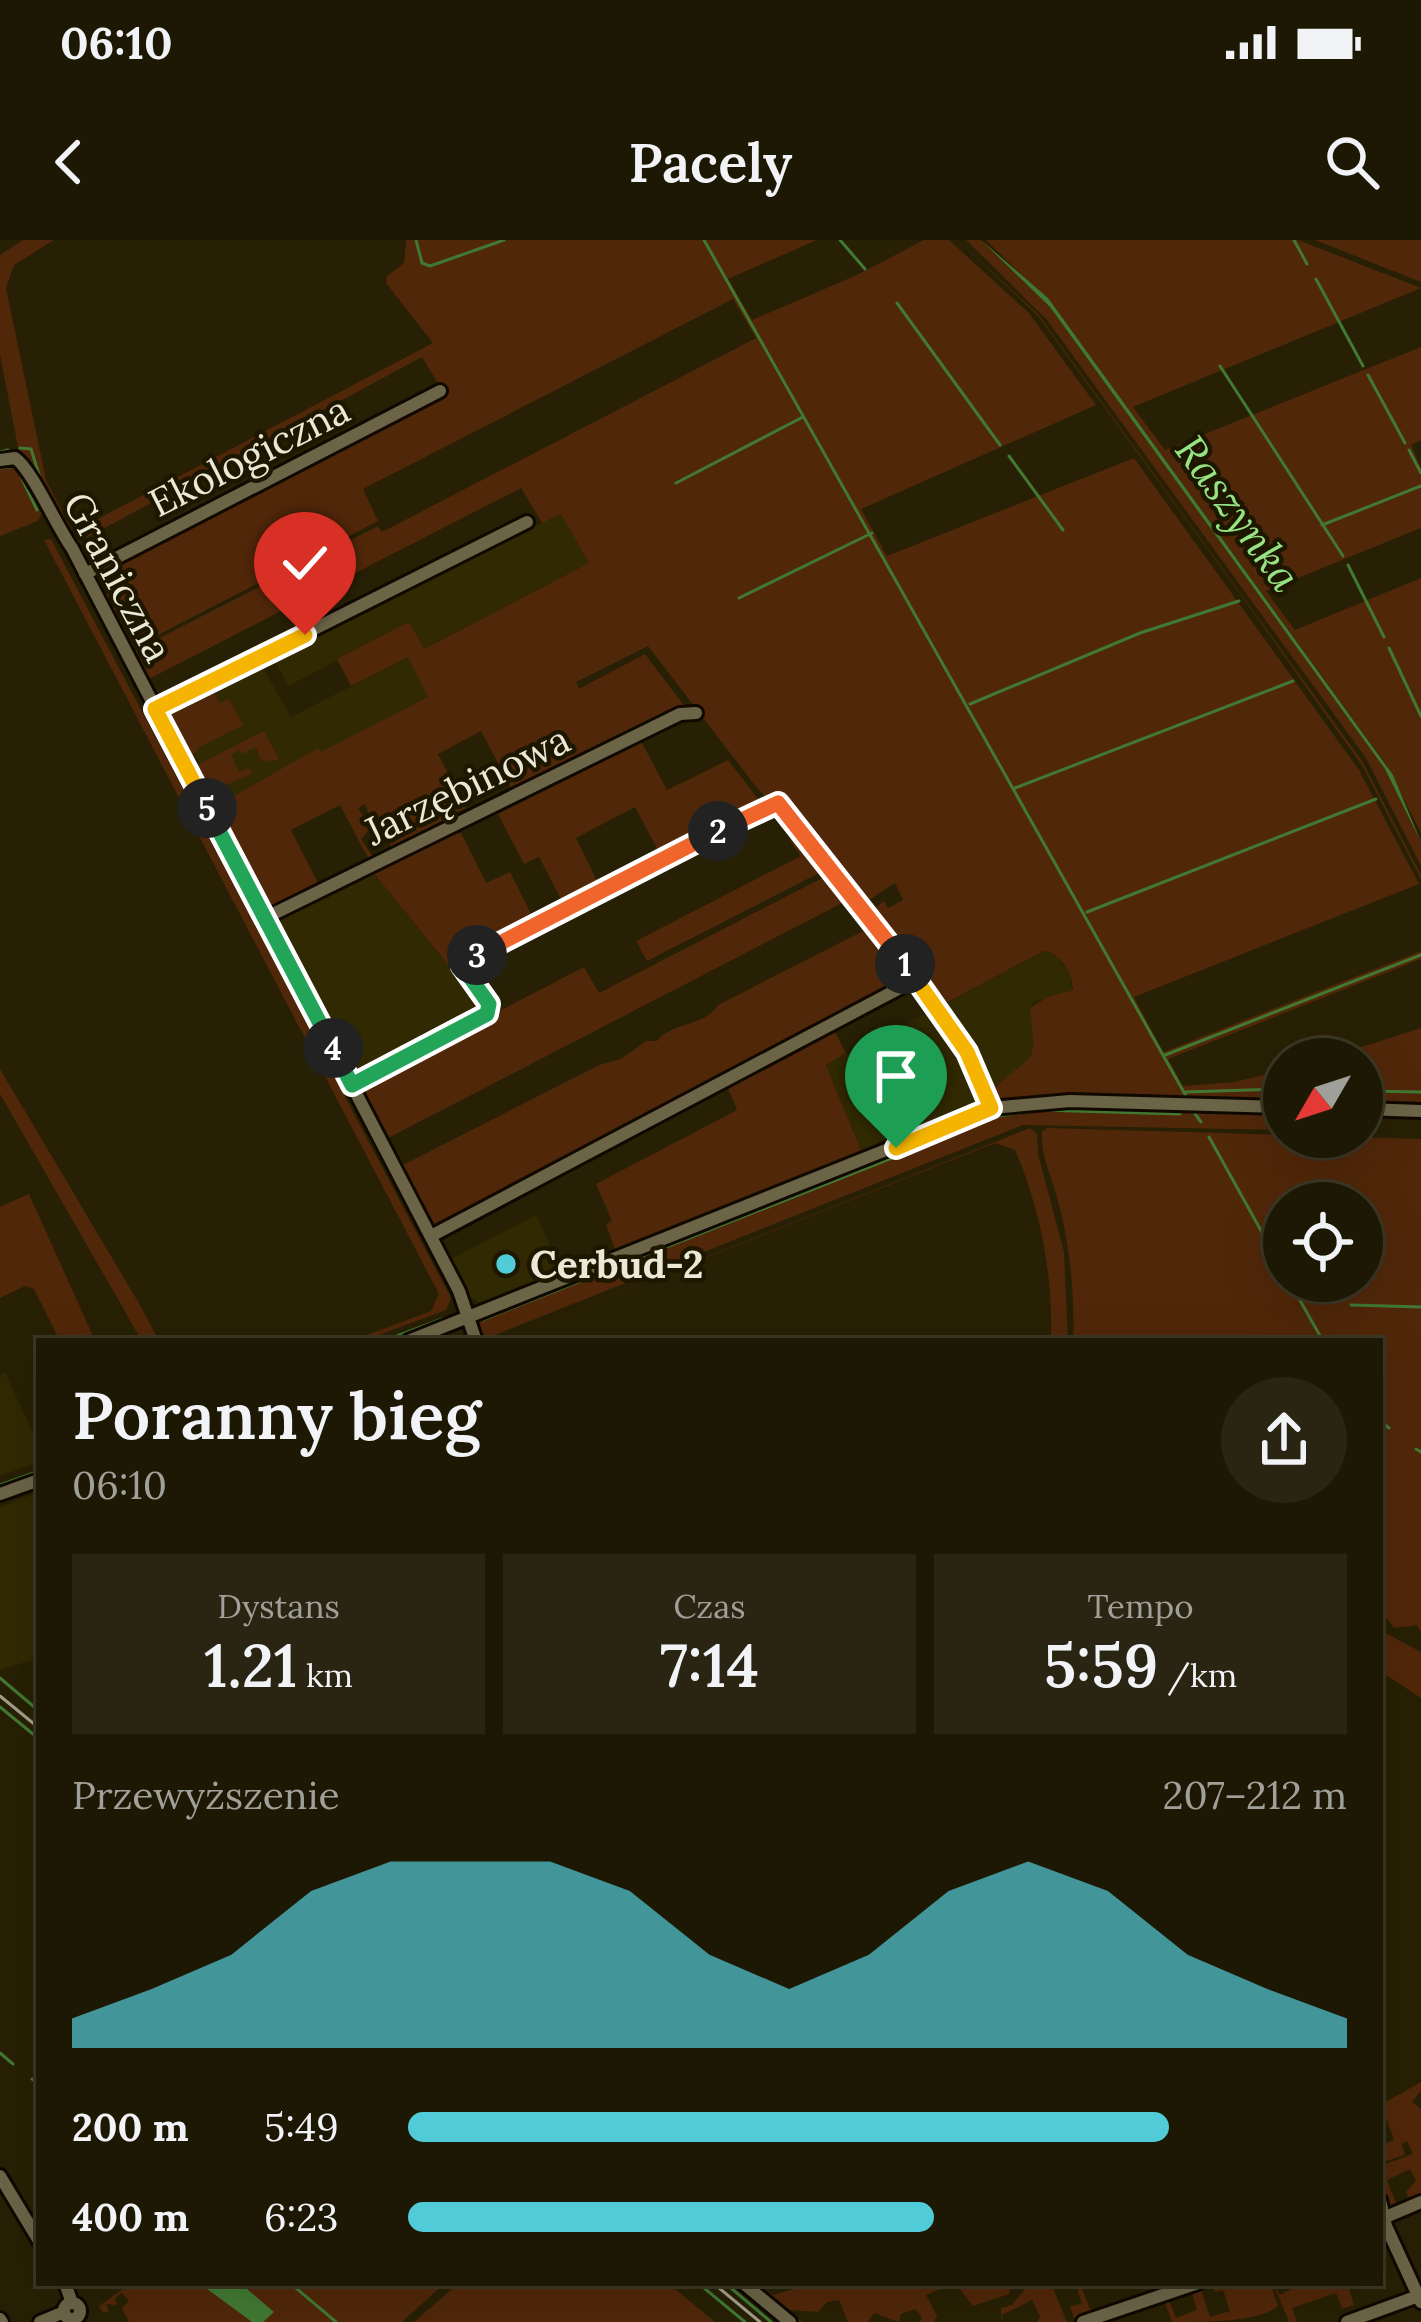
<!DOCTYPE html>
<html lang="pl">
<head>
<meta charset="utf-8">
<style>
  body { margin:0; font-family:Lora,serif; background:#2a2512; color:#f1f3f6; height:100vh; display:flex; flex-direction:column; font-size:45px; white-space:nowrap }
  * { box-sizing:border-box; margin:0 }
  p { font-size:39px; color:#a0a09a }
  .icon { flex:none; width:66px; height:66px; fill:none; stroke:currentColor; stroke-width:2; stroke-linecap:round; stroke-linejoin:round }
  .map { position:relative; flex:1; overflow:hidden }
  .details { position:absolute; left:36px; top:1098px; width:1347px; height:948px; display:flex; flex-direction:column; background:#1d1803; border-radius:0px; box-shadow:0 12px 48px #0002,0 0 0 3px #3b3725 }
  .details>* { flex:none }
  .needle { width:78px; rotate:231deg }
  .controls { position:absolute; left:1263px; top:798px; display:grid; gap:24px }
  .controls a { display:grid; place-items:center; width:120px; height:120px; border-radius:50%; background:#1d1803; box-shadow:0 12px 48px #0002,0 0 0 3px #3b3725; font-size:60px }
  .pin { position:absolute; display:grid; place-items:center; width:102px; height:102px; color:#fff; margin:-123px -51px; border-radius:50% 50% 50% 0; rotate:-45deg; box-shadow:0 0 12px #0007 }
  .pin .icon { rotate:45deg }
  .km { position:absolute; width:60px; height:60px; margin:-30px; border-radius:50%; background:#222; color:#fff; font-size:33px; line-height:60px; text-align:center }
  .round { display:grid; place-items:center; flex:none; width:126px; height:126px; border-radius:63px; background:#2a2512 }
  .headline { display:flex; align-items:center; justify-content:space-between; height:204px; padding:0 36px }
  h1 { font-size:66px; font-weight:600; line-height:90px }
  .stats { display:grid; grid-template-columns:repeat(3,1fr); gap:18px; height:204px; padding:12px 36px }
  .stats div { display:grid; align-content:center; border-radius:0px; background:#2a2512; text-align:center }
  .stats b { font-size:60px; font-weight:600 }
  .stats small { font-size:33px; font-weight:400 }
  .stats p { font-size:33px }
  .chart { height:336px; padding:24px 36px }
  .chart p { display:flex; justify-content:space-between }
  .chart svg { width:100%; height:216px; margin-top:12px; fill:#52cbd9; opacity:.7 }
  ul { padding:0 36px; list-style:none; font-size:39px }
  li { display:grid; grid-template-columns:192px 144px 1fr; align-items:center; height:90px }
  li i { height:30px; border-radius:15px; background:#52cbd9 }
  .status { display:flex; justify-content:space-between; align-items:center; height:84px; padding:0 60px; background:#1d1803; direction:ltr }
  .status svg { height:33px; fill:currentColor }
  header { display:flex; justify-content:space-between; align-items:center; height:156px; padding:0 36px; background:#1d1803; font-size:54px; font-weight:600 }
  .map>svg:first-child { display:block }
  .built { fill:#312902 }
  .green { fill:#512709; fill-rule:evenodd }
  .water { fill:#417933 }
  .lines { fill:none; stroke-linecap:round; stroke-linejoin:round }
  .stream { stroke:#417933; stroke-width:3 }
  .minor-casing { stroke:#100900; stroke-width:18 }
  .minor { stroke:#6c6447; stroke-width:12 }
  .rail { stroke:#a49f8a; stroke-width:3 }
  .split-1-casing { stroke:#fff; stroke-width:24 }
  .split-2-casing { stroke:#fff; stroke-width:24 }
  .split-3-casing { stroke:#fff; stroke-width:24 }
  .split-4-casing { stroke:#fff; stroke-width:24 }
  .split-5-casing { stroke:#fff; stroke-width:24 }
  .split-6-casing { stroke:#fff; stroke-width:24 }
  .split-1 { stroke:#f5b400; stroke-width:15 }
  .split-2 { stroke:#f0652b; stroke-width:15 }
  .split-3 { stroke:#f0652b; stroke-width:15 }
  .split-4 { stroke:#22a559; stroke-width:15 }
  .split-5 { stroke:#22a559; stroke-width:15 }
  .split-6 { stroke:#f5b400; stroke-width:15 }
  .poi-dot { fill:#52cbd9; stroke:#1e1700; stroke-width:4.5 }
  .labels { text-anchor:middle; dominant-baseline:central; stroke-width:9; stroke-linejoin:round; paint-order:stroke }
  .street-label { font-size:39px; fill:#ece8d7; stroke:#1e1700 }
  .poi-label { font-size:39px; font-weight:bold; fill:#ece8d7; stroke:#1e1700; text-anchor:start }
  .water-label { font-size:42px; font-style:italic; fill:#95e383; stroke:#1e1700 }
</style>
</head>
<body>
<div class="status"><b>06:10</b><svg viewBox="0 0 49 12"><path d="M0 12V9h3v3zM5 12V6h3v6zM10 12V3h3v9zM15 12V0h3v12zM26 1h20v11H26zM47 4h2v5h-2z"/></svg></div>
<header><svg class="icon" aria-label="back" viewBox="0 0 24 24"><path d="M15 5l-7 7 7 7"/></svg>Pacely<svg class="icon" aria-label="search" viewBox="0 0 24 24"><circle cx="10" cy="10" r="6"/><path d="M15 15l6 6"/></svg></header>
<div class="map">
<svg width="1421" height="2082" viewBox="0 0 1421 2082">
  <rect width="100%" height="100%" fill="#272004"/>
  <path class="built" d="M561,273L589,323L431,405L452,446L227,561L220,547L207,553L193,527L199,524L197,518L189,519L166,477L263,428L291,477L422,410L409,383L288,446L274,419Z
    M372,631L484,770L356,837L275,681Z
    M1045,711L1058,717L1070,734L1072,750L1034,762L1030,767L1036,806L1031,818L992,852L942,765Z
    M925,774L962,824L982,854L981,861L894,903L886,898L862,911L826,824Z
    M536,975L562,1032L482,1064L467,1055L451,1019Z
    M5,1132L39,1206V1222L0,1236V1135Z
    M39,1252V1418L0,1430V1267Z"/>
  <path class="green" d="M23,0H54L14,25L6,48L46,240L73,292L433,103L386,43L387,36L404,23L406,0H817L728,39L752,80L857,35L924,0H949L1029,73L1096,165L861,269L887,316L1134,218L1359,530L1419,644L1134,757L1163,812L1421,711V719L1168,819L1183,846L1234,842L1284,830V862L1076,854L996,858L992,852L996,847C1035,810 1037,828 1030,768L1047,757L1073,750C1072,733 1062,714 1044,711L942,765L869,673L884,661L888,668L903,660L895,643L863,664L757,548L648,406L576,442L579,449L645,414L685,467L514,553L481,491L438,514L466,568L457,572L461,580L392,609L383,583L374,587L365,564L358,568L371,588L361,599L374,618L369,620L340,565L291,590L319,645L276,668L266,665L213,568L318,508L321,512L428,457L408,417L351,446L337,419L409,382L424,409L589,323L561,274L542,283L521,248L147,440L132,412L378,286L382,292L756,98L733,59L363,249L378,281L129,410L97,347L100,331L444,153L422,117L75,304L30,220L19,212L0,115V15Z
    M958,0L1038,74L1362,521L1421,635V639L1363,527L1243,358L1038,76Z
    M966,0H981L1050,67L1385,529L1421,602V626L1366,518L1047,80Z
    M986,0H1298L1421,48L1133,167L1165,210L1421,107V200L1411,205L1421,228V288L1266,351L1295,390L1421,338V593L1387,526L1055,68Z
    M1315,0H1421V42Z
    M14,223L25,234L42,272L38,281L0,296V225Z
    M51,299L451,1058L446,1070L363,1101H351L431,1071L439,1054L44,300Z
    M214,453L220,463L229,459L243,485L200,507L189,519L166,477Z
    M264,491L279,520L261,521L256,507L242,514L239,510L231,515L239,532L249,528L252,534L207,553L193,527Z
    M641,501L667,550L728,520L763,565L661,616L635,567L576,598L599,645L563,663L539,617L524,624L498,574Z
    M794,592L823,631L647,721L636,701L801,616L790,601Z
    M461,593L486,643L510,632L533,678L454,723L484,769L372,631L437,598Z
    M830,634L848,660L388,898L361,843L584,727L599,753Z
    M865,690L876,694L909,736L907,742L433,990L403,925L599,825L621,819L646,801H657C672,782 706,786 718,765Z
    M833,788L846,813L826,825L862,912L615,1010L606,984L612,981L596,944L737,870L726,844Z
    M1421,788V866L1362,864V819H1324Z
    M0,829L140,1065L159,1101H142L0,854Z
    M1103,867L1284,872V890L1023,885L480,1101L477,1080L970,884L1035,868Z
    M1030,888L1037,894L1038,914L1064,1012L1068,1101H1051C1053,1035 1041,971 1015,910L995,903L496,1101Z
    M1047,888L1421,899V1392L1417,1385L1394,1388L1380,1369V1101H1073C1075,1053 1070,1002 1056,954C1051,934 1040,915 1042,892ZM1284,963H1362V1041H1284Z
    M29,954L93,1096L60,1101L34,1049L25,1046L0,1058V967Z
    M1380,1390L1421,1412V1458L1380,1431Z
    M1421,1842V1851L1412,1862L1421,1869V1958L1411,1963L1406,1952L1416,1941L1410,1929L1387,1940L1398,1968L1390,1970L1380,1950V1926L1413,1914L1407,1901L1402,1904L1405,1915L1380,1923V1905L1394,1900L1386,1878L1380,1879V1865Z
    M131,2043H445L402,2082H129L122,2068L129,2061L122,2053L115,2058L117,2065L106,2064L109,2071L103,2073L99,2066Z
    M459,2043H668L715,2082H414Z
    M749,2043H758L773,2055L813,2043H1012L1009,2054L973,2066L955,2043L926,2055L937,2076L934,2082H919L922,2078L915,2069L901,2074L899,2082L874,2073L868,2082H848L839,2060L827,2062L818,2072L790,2070L802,2082H796Z
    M1030,2043H1085L1082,2049L1092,2074L1075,2080L1070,2067L1082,2063L1075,2043L1053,2048L1067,2082H1037L1040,2077L1032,2060L1002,2075L1001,2082V2068L1012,2065Z
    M1213,2043H1270L1278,2066C1261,2082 1205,2082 1172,2082L1164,2060L1168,2058L1176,2078L1197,2070L1191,2050L1200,2047L1210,2077L1230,2071L1223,2050L1215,2052Z
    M1273,2043L1280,2055L1301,2043H1364L1349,2049L1354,2065L1342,2069L1336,2053L1292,2068L1297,2082H1289Z"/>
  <path class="water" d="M981,0L1048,58L1393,535L1421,602L1385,529L1050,67Z
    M199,2043H240L274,2072L263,2082H252Z"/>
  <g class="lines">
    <path class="stream" d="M416,0L422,23L430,26L504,0
      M704,0L1186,856
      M840,0L865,29
      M1294,0L1307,24
      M1316,39L1363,126
      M897,63L1000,205
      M1220,126L1343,316
      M1368,135L1405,203
      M20,208L31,209L41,241
      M1409,210L1421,233
      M0,212L8,210
      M1009,216L1063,290
      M0,228L16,226L37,270
      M676,243L803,177
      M1322,285L1421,246
      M1348,325L1384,397
      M739,358L872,293
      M1389,408L1421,476
      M970,464L1140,393L1239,361
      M1015,548L1293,441
      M1087,672L1376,559
      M1165,815L1421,715
      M1362,851L1421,852
      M1186,852L1284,849
      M1193,871L1201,882
      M1209,897L1284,1032
      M1289,1041L1323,1101
      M1351,1065L1421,1067
      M482,1080L998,876L1040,870L1180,874
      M384,1101L442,1079
      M1380,1181L1389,1188
      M1416,1209L1421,1212
      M0,1245L39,1231
      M0,1438L39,1471
      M0,1467L39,1499
      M0,1813L13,1824
      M32,1839L39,1844
      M290,2043L336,2082
      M698,2043L745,2082
      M725,2043L771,2082"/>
    <g class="minor-casing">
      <path id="minor" d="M0,220L15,218C31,228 57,287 72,308L459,1051L476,1101
        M85,334L440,151
        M155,469L527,282
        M265,678L680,474L696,473
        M352,845L488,773L489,764L463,729L466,720L776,563L938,765L967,812L991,868
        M1362,869L1421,871
        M431,996L917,739
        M408,1101L991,868L1070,861L1284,867
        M0,1254L39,1240
        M0,1936L39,2001
        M1380,1960L1386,1986L1421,2062
        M1381,1979L1421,1962
        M65,2043L72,2063
        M743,2043L790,2082
        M64 2071a8 8 0 1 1 16 0a8 8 0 1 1-16 0Z
        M0,2079L2,2082
        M40,2082L64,2072
        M1083,2082L1198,2043
        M1347,2082L1421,2055"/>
    </g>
    <use href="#minor" class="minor"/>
    <path class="rail" d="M0,1456L39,1488
      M713,2043L760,2082"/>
  </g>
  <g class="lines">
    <g class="split-1-casing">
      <path id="split-1" d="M896,908L991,868L967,812L905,724"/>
    </g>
    <g class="split-2-casing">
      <path id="split-2" d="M718,591L778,563L905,724"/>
    </g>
    <g class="split-3-casing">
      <path id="split-3" d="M477,715L718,591"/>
    </g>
    <g class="split-4-casing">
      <path id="split-4" d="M333,808L352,845L487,774L489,764L462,726L477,715"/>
    </g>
    <g class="split-5-casing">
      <path id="split-5" d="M207,568L333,808"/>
    </g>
    <g class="split-6-casing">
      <path id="split-6" d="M207,568L155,469L305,395"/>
    </g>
    <use href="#split-1" class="split-1"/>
    <use href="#split-2" class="split-2"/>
    <use href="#split-3" class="split-3"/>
    <use href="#split-4" class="split-4"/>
    <use href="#split-5" class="split-5"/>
    <use href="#split-6" class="split-6"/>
  </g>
  <circle class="poi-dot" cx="506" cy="1024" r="12"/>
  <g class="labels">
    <g class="street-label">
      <text transform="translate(249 216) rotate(-27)">Ekologiczna</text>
      <text transform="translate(118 337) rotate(62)">Graniczna</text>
      <text transform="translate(467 545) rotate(-26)">Jarzębinowa</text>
    </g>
    <g class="poi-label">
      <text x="530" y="1024">Cerbud-2</text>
    </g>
    <g class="water-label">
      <text transform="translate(1238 273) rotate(54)">Raszynka</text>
    </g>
  </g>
</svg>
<div class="controls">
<a><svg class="needle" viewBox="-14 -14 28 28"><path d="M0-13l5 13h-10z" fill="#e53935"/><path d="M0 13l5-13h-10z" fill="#a0a09a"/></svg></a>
<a><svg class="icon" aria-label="locate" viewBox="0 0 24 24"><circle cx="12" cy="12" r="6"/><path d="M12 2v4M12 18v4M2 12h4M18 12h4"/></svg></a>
</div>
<div class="pin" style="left:896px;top:908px;background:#1e9e55"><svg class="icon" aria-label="arrive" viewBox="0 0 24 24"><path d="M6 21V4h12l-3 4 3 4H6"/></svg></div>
<div class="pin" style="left:305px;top:395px;background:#d93025"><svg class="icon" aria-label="check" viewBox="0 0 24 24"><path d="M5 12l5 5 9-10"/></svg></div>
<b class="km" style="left:905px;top:724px">1</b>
<b class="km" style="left:718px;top:591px">2</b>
<b class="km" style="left:477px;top:715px">3</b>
<b class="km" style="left:333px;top:808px">4</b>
<b class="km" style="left:207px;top:568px">5</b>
<section class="details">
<div class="headline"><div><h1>Poranny bieg</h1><p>06:10</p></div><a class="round"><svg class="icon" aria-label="share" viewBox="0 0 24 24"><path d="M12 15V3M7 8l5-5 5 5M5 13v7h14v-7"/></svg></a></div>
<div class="stats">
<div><p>Dystans</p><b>1.21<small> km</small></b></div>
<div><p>Czas</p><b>7:14</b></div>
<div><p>Tempo</p><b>5:59<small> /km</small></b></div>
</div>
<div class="chart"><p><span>Przewyższenie</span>207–212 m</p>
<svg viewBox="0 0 160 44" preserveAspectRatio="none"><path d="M0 44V38L10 32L20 25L30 12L40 6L50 6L60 6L70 12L80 25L90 32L100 25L110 12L120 6L130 12L140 25L150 32L160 38V44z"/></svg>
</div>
<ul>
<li><b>200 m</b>5:49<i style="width:81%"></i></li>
<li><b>400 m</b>6:23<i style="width:56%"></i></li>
</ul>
</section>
</div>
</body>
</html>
